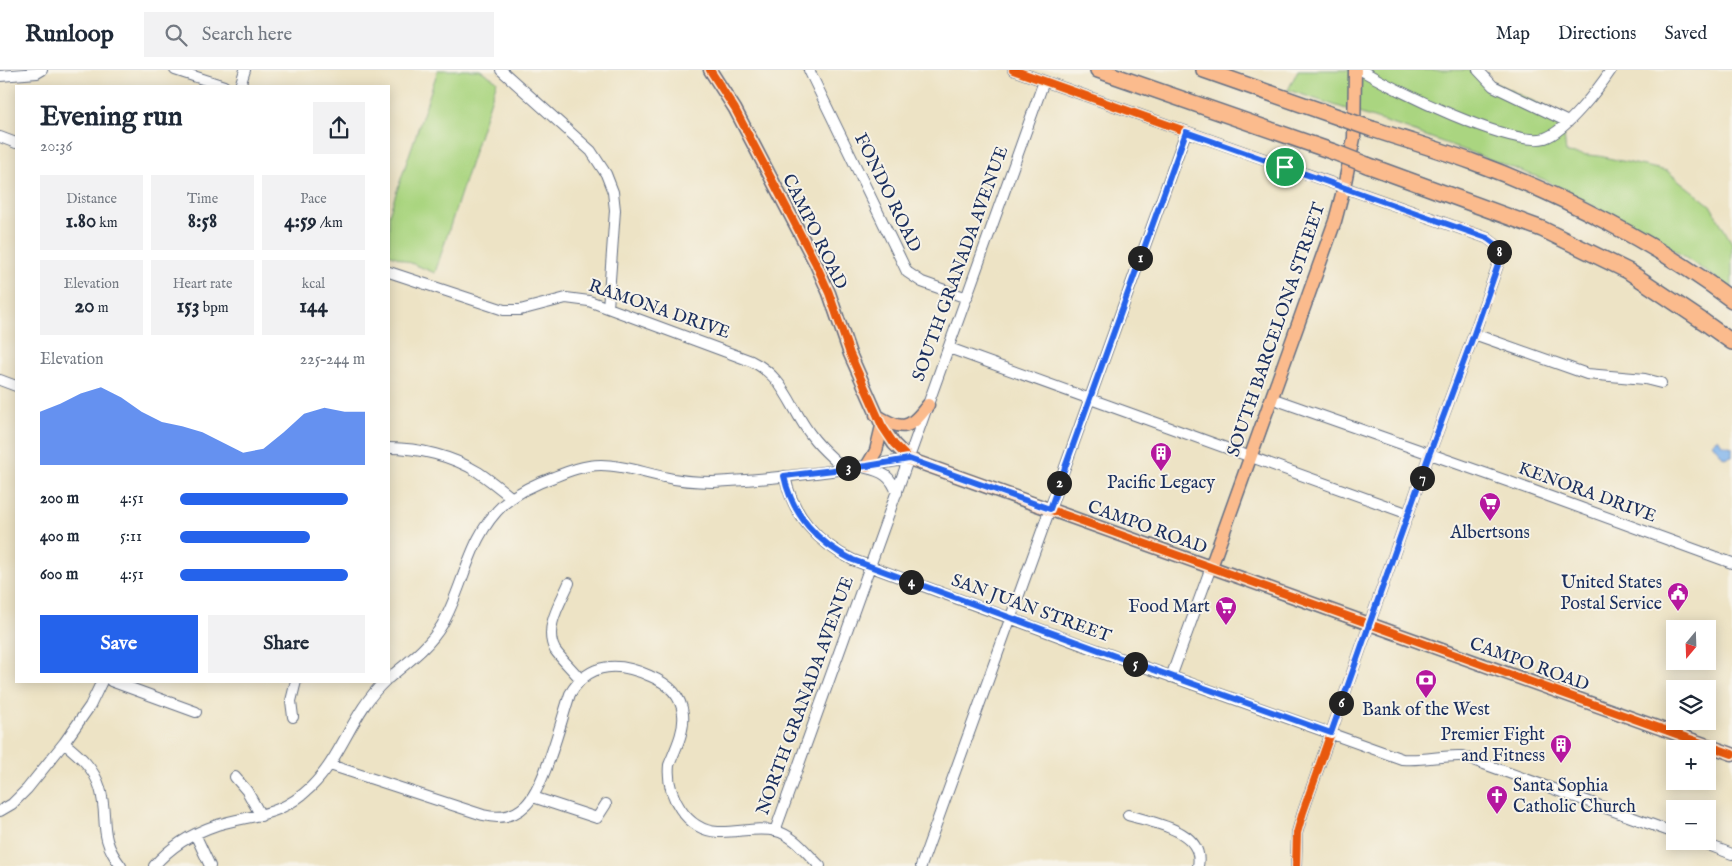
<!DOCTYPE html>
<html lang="en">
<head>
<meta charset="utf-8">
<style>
  body { margin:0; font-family:"IM FELL English",serif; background:#f2f2f3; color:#1f2937; height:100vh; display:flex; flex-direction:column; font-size:19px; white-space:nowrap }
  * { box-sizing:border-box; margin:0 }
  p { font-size:16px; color:#747a83 }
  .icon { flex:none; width:28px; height:28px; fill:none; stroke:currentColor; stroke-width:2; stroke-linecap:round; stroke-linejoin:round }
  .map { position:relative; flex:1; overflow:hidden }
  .side { position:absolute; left:15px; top:15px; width:375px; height:598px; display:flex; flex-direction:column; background:#fff; border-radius:0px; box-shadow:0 2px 12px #0003 }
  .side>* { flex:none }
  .needle { width:32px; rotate:199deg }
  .tools { position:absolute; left:1666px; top:550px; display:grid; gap:10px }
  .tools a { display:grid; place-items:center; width:50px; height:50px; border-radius:0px; background:#fff; box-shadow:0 2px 12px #0003; font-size:25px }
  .pin { position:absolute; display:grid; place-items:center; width:42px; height:42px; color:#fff; margin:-21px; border:2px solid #fff; border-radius:50%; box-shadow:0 1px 5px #0007 }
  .km { position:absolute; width:25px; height:25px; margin:-12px; border-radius:50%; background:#222; color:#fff; font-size:14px; line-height:25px; text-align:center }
  .round { display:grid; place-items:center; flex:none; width:52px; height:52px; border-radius:0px; background:#f2f2f3 }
  .overview { display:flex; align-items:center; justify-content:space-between; height:85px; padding:0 25px }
  h1 { font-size:28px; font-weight:700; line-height:38px }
  .figures { display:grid; grid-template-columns:repeat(3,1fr); gap:8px; height:85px; padding:5px 25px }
  .figures div { display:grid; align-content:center; border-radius:0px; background:#f2f2f3; text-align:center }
  .figures b { font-size:21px; font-weight:700 }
  .figures small { font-size:14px; font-weight:400 }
  .figures p { font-size:14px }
  .chart { height:140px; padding:10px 25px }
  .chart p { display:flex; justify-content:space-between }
  .chart svg { width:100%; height:90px; margin-top:5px; fill:#2563eb; opacity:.7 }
  .primary-button { display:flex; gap:10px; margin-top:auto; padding:10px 25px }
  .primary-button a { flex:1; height:58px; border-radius:0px; background:#2563eb; color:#fff; font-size:20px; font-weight:700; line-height:58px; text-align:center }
  .primary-button a+a { background:#f2f2f3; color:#1f2937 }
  ul { padding:0 25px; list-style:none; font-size:16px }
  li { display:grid; grid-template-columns:80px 60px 1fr; align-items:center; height:38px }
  li i { height:12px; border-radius:6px; background:#2563eb }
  header { display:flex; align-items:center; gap:30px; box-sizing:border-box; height:70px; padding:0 25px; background:#fff; border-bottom:1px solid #e0e1e3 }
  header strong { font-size:24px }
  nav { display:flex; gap:28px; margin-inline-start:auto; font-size:18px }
  .search { width:350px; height:45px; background:#f2f2f3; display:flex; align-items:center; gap:12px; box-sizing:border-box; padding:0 18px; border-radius:0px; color:#747a83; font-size:19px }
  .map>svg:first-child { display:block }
  .green { fill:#aad580; stroke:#62826f }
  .water { fill:#7fb3ec; stroke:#4d71a5 }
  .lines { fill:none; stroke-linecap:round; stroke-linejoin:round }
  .minor-casing { stroke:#646e82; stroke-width:12 }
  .major-casing { stroke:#646e82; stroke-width:15 }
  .highway-casing { stroke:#646e82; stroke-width:18 }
  .minor { stroke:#fff; stroke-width:10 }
  .major { stroke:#fbbb8d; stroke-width:12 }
  .highway { stroke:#fbbb8d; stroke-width:15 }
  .highway-bridge-casing { stroke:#646e82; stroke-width:18; stroke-linecap:butt }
  .highway-bridge { stroke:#fbbb8d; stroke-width:15 }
  .cycleway-casing { stroke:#f7f3e8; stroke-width:11 }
  .cycleway { stroke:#e8590c; stroke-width:8 }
  .route-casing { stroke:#fff; stroke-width:10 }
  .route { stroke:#2563eb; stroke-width:6 }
  .labels { text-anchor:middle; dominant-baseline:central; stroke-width:4; stroke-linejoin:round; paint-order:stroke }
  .street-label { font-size:18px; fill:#1b2f5e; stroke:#f7f3e8 }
  .poi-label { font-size:18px; fill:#1b2f5e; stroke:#f7f3e8 }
</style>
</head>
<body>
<header>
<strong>Runloop</strong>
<div class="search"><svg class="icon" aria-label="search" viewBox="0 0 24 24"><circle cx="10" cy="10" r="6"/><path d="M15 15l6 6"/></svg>Search here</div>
<nav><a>Map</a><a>Directions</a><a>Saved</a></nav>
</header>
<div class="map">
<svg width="1732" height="796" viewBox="0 0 1732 796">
  <rect width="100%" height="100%" fill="#f7f3e8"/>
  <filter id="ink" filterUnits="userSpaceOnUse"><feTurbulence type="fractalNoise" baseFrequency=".02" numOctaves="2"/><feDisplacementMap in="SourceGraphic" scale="10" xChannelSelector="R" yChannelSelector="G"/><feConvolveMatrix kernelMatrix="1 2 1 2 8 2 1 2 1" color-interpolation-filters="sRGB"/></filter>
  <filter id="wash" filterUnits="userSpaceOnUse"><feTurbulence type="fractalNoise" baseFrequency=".0096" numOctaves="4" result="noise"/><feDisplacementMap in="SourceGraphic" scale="20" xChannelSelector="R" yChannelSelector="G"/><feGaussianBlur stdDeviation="1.12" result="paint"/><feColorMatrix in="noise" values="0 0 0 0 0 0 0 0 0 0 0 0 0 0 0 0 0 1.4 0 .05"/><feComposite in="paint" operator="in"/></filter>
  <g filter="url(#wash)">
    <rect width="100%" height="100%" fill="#ede3c5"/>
    <path class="green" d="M438,0H480L497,11L435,203L389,184V144Z
      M1298,0H1468L1562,45L1566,83L1599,86L1667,101L1710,135L1732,173V219L1671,178L1543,109L1407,59L1288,20Z"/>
    <path class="water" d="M1718,368L1722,374L1732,377V386L1724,388L1712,373Z"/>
  </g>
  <g filter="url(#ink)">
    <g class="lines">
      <g class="minor-casing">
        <path id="minor" d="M175,0L224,16
          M501,0L591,81L606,104L613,122L615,140L608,238
          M809,0L907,202L922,212L967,228
          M1013,0L1487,168L1499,177V192L1474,264L1429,385L1303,742L1297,763L1296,796
          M1361,0C1392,19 1512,78 1545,68C1566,61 1599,18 1611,0
          M1478,0L1493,16L1568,52
          M0,6L37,3L42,0
          M240,16L245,0
          M0,67L16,73
          M389,202L504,240H520L566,228L589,231L751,291C785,307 790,338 811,365C820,378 833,388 844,399
          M1474,264L1587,304L1645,309L1661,313
          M949,278L1409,444
          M0,310L16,316
          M1271,328L1507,411L1732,493
          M389,378C419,378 452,386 478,402C490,410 501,419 512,428
          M866,398C883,402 891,406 897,423
          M785,406C792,445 818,473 853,490L1080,574L1402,689C1423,691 1442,685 1462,686L1675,763
          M569,513C561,532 543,558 555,580C562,590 573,600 581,610
          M1171,607L1211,497
          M389,608C408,592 429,577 442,555C465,515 468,467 504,434C518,422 537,413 554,407C569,401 584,395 601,395C623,395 644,403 664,407C680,411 697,412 713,412C779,409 845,400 909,389
          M111,611L196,642
          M293,647L291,631L296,611
          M64,673C80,686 94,698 100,718C109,749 97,766 121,796
          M330,695L483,745C499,749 514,747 526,735C545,716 561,651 570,624C589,591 620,592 650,606C667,613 681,624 683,644C685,661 675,680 669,695C666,725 686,760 718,762C737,763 757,756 776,761C795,766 806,783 820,796
          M235,707L247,721L261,746
          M533,727L597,748L606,734
          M0,741L12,734L27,719L64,673L90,636L102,611
          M1128,745C1153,753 1205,760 1198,796
          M775,761L1044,11
          M195,764L210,796
          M1698,771L1732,784
          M154,796C171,776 193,763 217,755C255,744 280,747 311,717C342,687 352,642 385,611
          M921,796L1186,62"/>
      </g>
      <g class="major-casing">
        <path id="major" d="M710,0L735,39L816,194L829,223L850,284L882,356L894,374L909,389L1732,684
          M876,345C903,362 910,359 928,335
          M867,396L876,381L882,356
          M1211,497L1335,151L1344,117L1354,68L1355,0"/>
      </g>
      <g class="highway-casing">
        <path id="highway" d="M1098,0L1334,82
          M1204,0L1341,48
          M1372,59C1406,70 1440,80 1473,92C1560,124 1658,174 1732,230
          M1367,95L1542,159L1628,201L1704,252L1732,272"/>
      </g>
      <use href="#minor" class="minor"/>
      <use href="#major" class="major"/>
      <use href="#highway" class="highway"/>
      <g class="highway-bridge-casing">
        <path id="highway-bridge" d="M1341,48L1372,59
          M1334,82L1367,95"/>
      </g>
      <use href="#highway-bridge" class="highway-bridge"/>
      <g class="cycleway-casing">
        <path id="cycleway" d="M710,0L735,39L816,194L829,223L850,284L882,356L894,374L909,389L1732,684
          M1013,0L1487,168L1499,177V192L1474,264L1429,385L1303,742L1297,763L1296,796"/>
      </g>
      <use href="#cycleway" class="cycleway"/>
    </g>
  </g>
  <g class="lines" filter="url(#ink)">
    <g class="route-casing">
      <path id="route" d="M1186,62L1487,168L1499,177V192L1474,264L1429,385L1331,663L1126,590L853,490C818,473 792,445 784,406L867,396L909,389L1050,439Z"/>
    </g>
    <use href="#route" class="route"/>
  </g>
  <defs>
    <g id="building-pin" transform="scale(1.125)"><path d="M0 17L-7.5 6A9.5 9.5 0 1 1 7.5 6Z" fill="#b5179e" stroke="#f7f3e8"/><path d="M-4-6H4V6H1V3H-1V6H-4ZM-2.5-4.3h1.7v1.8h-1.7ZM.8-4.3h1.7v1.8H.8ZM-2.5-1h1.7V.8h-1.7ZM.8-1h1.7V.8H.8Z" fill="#fff"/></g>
    <g id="supermarket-pin" transform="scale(1.125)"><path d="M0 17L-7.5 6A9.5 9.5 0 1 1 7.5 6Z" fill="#b5179e" stroke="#f7f3e8"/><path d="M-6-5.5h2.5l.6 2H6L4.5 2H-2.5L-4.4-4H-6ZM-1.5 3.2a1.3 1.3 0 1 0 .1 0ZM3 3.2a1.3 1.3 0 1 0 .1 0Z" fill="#fff"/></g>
    <g id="civic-pin" transform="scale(1.125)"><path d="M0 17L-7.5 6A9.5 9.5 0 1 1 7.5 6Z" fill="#b5179e" stroke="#f7f3e8"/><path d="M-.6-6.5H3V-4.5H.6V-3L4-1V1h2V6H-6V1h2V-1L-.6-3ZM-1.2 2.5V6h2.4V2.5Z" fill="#fff"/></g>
    <g id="bank-pin" transform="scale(1.125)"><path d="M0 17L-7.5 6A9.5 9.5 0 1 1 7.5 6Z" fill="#b5179e" stroke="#f7f3e8"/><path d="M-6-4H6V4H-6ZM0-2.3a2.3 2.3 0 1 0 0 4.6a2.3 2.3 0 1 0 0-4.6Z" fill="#fff"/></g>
    <g id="church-pin" transform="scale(1.125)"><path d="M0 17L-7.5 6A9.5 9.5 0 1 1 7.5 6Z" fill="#b5179e" stroke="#f7f3e8"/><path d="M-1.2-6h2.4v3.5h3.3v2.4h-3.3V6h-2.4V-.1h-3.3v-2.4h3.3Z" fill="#fff"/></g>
  </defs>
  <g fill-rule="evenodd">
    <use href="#building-pin" x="1161" y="383"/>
    <use href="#supermarket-pin" x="1490" y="433"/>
    <use href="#civic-pin" x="1678" y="523"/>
    <use href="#supermarket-pin" x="1226" y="537"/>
    <use href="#bank-pin" x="1426" y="610"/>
    <use href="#building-pin" x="1561" y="675"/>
    <use href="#church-pin" x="1497" y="726"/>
  </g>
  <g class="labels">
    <g class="street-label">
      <text transform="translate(887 123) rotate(64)">FONDO ROAD</text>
      <text transform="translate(814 162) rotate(64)">CAMPO ROAD</text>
      <text transform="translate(961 194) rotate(-70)">SOUTH GRANADA AVENUE</text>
      <text transform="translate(659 240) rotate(19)">RAMONA DRIVE</text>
      <text transform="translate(1277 260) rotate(-71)">SOUTH BARCELONA STREET</text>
      <text transform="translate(1587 423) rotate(20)">KENORA DRIVE</text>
      <text transform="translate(1147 458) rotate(20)">CAMPO ROAD</text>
      <text transform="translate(1031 539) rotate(20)">SAN JUAN STREET</text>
      <text transform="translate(1529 595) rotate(20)">CAMPO ROAD</text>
      <text transform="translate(806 626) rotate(-70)">NORTH GRANADA AVENUE</text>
    </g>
    <g class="poi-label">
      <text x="1161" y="413">Pacific Legacy</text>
      <text x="1490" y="463">Albertsons</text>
      <text x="1662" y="513" text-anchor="end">United States<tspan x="1662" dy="21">Postal Service</tspan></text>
      <text x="1210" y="537" text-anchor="end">Food Mart</text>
      <text x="1426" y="640">Bank of the West</text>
      <text x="1545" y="665" text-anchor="end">Premier Fight<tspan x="1545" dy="21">and Fitness</tspan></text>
      <text x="1513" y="716" text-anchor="start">Santa Sophia<tspan x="1513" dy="21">Catholic Church</tspan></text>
    </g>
  </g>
</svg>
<div class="tools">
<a><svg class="needle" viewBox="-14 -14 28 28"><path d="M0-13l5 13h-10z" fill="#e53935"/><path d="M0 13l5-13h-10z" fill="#747a83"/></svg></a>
<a><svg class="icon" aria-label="layers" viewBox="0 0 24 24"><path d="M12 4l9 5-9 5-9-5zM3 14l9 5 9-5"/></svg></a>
<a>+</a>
<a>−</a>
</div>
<div class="pin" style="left:1285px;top:97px;background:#1e9e55"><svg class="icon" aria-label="arrive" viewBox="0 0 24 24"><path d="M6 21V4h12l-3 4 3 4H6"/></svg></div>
<b class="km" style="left:1140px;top:188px">1</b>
<b class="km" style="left:1059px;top:413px">2</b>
<b class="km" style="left:848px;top:398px">3</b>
<b class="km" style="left:911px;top:512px">4</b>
<b class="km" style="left:1135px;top:594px">5</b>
<b class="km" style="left:1341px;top:633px">6</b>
<b class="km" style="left:1422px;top:408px">7</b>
<b class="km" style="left:1499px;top:182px">8</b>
<section class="side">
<div class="overview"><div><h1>Evening run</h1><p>20:36</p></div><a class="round"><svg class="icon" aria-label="share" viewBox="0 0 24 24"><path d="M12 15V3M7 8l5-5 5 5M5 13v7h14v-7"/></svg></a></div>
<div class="figures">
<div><p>Distance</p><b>1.80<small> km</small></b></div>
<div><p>Time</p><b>8:58</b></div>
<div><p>Pace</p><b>4:59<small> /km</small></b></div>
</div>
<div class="figures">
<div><p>Elevation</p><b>20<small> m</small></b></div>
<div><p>Heart rate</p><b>153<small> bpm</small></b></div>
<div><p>kcal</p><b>144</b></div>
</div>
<div class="chart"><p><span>Elevation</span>225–244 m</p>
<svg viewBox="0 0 160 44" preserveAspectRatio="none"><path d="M0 44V18L10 14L20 9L30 6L40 11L50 18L60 23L70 25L80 28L90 33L100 38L110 36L120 28L130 19L140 16L150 18L160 18V44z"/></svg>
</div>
<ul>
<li><b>200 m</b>4:51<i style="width:91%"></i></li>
<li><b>400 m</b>5:11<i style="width:70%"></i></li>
<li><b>600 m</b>4:51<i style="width:91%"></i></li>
</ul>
<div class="primary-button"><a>Save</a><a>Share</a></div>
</section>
</div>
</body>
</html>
